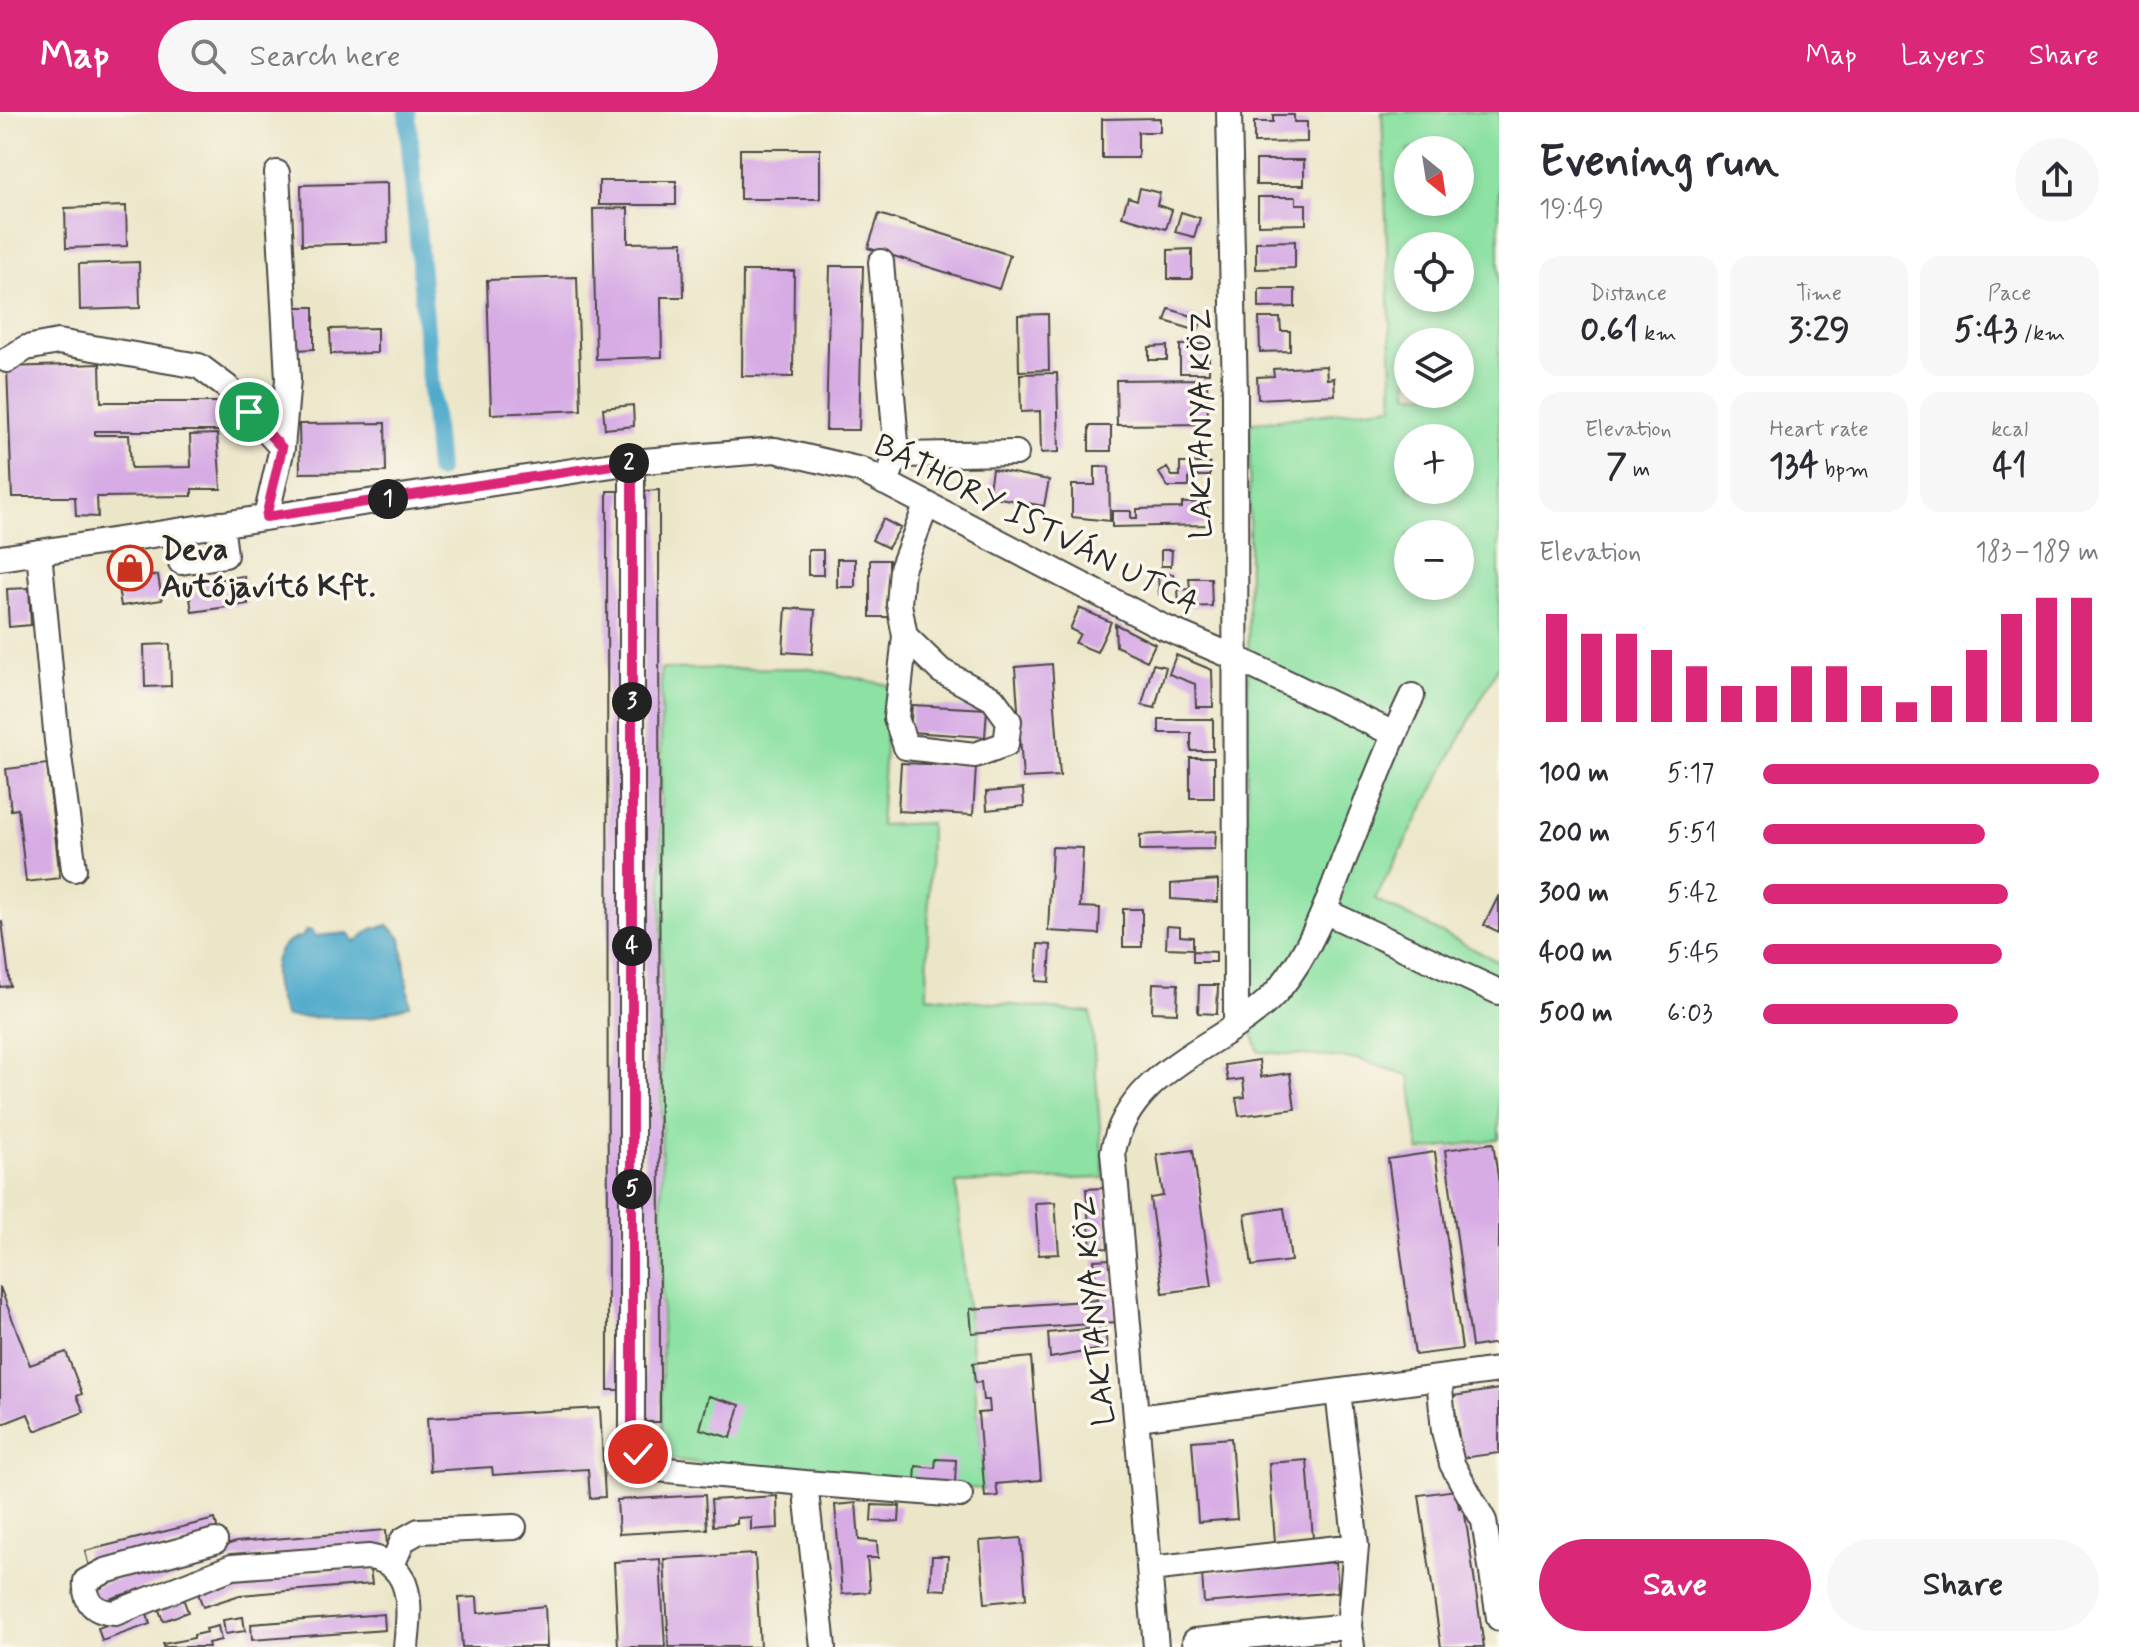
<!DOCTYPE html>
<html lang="en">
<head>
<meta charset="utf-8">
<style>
  body { margin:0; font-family:Mynerve,sans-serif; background:#f7f7f7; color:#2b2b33; height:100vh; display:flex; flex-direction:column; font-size:30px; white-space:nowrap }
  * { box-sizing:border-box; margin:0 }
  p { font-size:26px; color:#7c7c81 }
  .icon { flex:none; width:44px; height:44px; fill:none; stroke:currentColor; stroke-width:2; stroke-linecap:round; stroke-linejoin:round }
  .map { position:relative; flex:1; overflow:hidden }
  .side { display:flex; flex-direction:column; background:#fff; width:640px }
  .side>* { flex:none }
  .needle { width:52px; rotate:150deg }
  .tools { position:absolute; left:1394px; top:24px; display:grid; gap:16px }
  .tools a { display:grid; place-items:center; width:80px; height:80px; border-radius:50%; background:#fff; box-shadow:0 4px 12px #0003; font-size:40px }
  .pin { position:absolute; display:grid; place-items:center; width:68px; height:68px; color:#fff; margin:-34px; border:4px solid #fff; border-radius:50%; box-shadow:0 2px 8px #0007 }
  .km { position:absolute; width:40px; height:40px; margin:-20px; border-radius:50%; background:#222; color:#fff; font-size:22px; line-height:40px; text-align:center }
  .round { display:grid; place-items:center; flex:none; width:84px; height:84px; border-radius:42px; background:#f7f7f7 }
  .head { display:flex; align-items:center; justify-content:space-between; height:136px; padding:0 40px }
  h1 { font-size:44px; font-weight:700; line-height:60px }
  .metrics { display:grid; grid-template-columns:repeat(3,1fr); gap:12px; height:136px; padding:8px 40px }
  .metrics div { display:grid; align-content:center; border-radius:20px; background:#f7f7f7; text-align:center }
  .metrics b { font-size:34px; font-weight:700 }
  .metrics small { font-size:22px; font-weight:400 }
  .metrics p { font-size:22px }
  .chart { height:224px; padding:16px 40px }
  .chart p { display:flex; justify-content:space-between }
  .chart svg { width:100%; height:144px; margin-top:8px; stroke:#db2777; stroke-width:6 }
  .cta { display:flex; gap:16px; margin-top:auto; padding:16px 40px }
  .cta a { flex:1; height:92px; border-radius:48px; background:#db2777; color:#fff; font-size:32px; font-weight:700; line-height:92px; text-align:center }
  .cta a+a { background:#f7f7f7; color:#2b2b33 }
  ul { padding:0 40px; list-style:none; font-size:26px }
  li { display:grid; grid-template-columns:128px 96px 1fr; align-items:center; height:60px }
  li i { height:20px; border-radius:10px; background:#db2777 }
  header { display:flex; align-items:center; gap:48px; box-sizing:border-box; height:112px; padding:0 40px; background:#db2777; color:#fff }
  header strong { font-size:38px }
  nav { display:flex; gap:44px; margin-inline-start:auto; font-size:28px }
  .search { width:560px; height:72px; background:#f7f7f7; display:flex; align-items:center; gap:20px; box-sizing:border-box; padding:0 28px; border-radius:44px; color:#7c7c81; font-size:30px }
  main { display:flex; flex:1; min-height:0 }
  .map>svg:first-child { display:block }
  .green { fill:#8ce1a3; stroke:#5c8667; stroke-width:2; fill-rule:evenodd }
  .water { fill:#4ca9ca; stroke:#3c6a7a; stroke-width:2 }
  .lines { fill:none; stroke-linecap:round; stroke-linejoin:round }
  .canal { stroke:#4ca9ca; stroke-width:18 }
  .building { fill:#d7ace5 }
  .minor-casing { stroke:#484743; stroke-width:28 }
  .minor { stroke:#fff; stroke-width:24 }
  .route-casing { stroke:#fff; stroke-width:16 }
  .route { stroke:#db2777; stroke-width:10 }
  .labels { text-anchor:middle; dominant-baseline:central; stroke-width:7; stroke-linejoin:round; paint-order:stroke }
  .street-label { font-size:32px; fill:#2b2b2b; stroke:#fbf7ec }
  .poi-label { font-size:32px; font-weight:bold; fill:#2b2b2b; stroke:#fbf7ec; text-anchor:start }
</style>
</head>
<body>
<header>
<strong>Map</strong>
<div class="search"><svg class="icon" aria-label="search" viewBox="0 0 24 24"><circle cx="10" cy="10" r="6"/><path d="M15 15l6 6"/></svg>Search here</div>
<nav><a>Map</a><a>Layers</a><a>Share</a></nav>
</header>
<main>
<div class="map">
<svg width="1499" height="1535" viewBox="0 0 1499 1535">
  <rect width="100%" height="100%" fill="#fbf7ec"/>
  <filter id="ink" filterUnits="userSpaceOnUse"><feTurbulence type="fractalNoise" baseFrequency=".0125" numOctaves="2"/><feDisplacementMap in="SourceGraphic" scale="16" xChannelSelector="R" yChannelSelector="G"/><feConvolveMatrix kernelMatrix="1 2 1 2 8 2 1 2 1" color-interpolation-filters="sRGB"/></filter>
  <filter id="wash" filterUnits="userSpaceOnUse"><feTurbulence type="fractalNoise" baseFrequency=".006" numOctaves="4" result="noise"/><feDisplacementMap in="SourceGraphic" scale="32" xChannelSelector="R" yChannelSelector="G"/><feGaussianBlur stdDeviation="1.8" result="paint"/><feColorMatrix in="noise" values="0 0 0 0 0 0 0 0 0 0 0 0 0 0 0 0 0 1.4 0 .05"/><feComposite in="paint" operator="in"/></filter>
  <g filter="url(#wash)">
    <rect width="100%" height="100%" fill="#ece6c9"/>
    <path class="green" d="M1382,0H1499V553L1375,787L1499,850V1027L1419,1039L1410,964L1357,947L1259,940L1245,902L1250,311L1393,294ZM1408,38H1460V90H1408ZM1408,134H1460V186H1408ZM1408,230H1460V282H1408ZM1408,326H1460V378H1408ZM1408,422H1460V474H1408Z
      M806,556L889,573L880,713L930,711L927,884L1091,901L1104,1066L956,1071L985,1377L819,1368L662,1346L661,557Z"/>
    <path class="water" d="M388,813L401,826L410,893L370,906L286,905C271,878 264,832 302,825L306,818L313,819L315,824L348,821L355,830L372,817Z"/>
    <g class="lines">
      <path class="canal" d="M407,0L438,358"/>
    </g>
    <g id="blocks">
      <path class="building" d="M1273,3H1294V10H1307V30L1254,31V10H1273Z
        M1160,6V20H1138V46H1102V7Z
        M740,37H820V87H740Z
        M1256,48H1304V73H1256Z
        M599,69H676V93H599Z
        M387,71L388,131L302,133L301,73Z
        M1140,76L1160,81L1157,93L1172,98L1166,117L1122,104L1128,85L1137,88Z
        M1258,85H1296V92H1306V112L1258,113Z
        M126,94L127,134L66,136L65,96Z
        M628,96V131L683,130L684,185H661L662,245L596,247L593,97Z
        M1181,100L1200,106L1194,125L1175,120Z
        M879,102L1010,143L999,177L868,136Z
        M1295,129V156L1256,157V130Z
        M1192,137V167H1168V138Z
        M139,150L140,196L80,198L79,152Z
        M830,154H863L859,318H826Z
        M743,159H794L793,265L742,264Z
        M577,165L581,298L491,302L487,168Z
        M1259,177H1295V195L1259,196Z
        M295,195H314V237L296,238Z
        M1169,197L1202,207L1198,219L1165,209Z
        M1048,202L1049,258L1019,259L1018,203Z
        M1259,206H1280L1281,219H1290V239L1260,240Z
        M377,216V241L331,242L330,217Z
        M1209,232V261H1180V233Z
        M1167,234V248H1149V235Z
        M100,252L101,290H233L234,319H95V323H129L131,356L191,355L190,323L217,322L221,377H192V384L97,385L98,405L76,404L75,385H12L7,255Z
        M1326,254L1327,267L1334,266L1335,283L1258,287L1257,265L1274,264L1273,257Z
        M1057,261L1059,340L1041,341L1040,299L1021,300L1020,262Z
        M1207,267L1208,312L1117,313L1116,268Z
        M633,293L634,314L605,317L603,296Z
        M385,311L386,360L300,361L299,312Z
        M1089,314H1111V339H1089Z
        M1180,351H1210V364H1189V375H1168L1159,361L1167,356L1172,364H1180Z
        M1095,355H1109L1110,409L1072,405V373H1095Z
        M992,357L1049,368L1044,394L988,384Z
        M659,378L660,1310H645L643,379Z
        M607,379H622L623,1278H608Z
        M1207,390V413L1112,415V399H1131V406H1137V397L1182,396V391Z
        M883,407L900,416L888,436L872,428Z
        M808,438H823V463H808Z
        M1161,438H1172L1171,454H1161Z
        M837,447H855V475H837Z
        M870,448H889V505H870Z
        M1158,462H1173V472L1166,473L1167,481L1159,482Z
        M158,463L162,488L121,494L117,470Z
        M244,464L248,492L192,500L188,472Z
        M1189,466H1211L1212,494L1189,495L1190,490L1179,491L1178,478L1190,477Z
        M29,476L31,513L9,515L7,477Z
        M786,496L815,498L812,542L783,540Z
        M1079,496L1111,510L1097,540L1075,531L1080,522L1070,517Z
        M1115,512L1155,532L1147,549L1116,534Z
        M170,532L171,574L145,575L144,533Z
        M1176,543L1212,558L1213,595H1196L1195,572L1169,562Z
        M1052,552L1060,664L1023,666L1015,555Z
        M1153,552L1166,555L1155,596L1142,593Z
        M912,593L987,597L985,625L910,620Z
        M1159,607H1213V639H1191V621H1159Z
        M1190,646H1214V686H1190Z
        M901,651L976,654L973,703L898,699Z
        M47,652L60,766L26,770L18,697L11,698L6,657Z
        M1023,677L1024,694L987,698L986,680Z
        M1216,719L1215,737L1140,738V723Z
        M1052,735L1083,736L1080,795L1100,796L1099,822L1048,819Z
        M1218,768V790L1171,787V772Z
        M1499,783V820L1484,813Z
        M1123,797H1142V835H1123Z
        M2,810L10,874L0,875V811Z
        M1167,814L1180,815V824L1193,825V837L1166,836Z
        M1038,832L1051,833L1049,870L1036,869Z
        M1193,839L1216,840V850H1193Z
        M1153,871L1178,872L1177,901L1152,900Z
        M1199,873H1218L1217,902L1198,901Z
        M1259,948L1261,965L1290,961L1295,997L1239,1004L1236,986L1245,985L1243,967L1228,969L1225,953Z
        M1493,1031L1499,1072V1231L1472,1235L1445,1038Z
        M1193,1038L1212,1174L1163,1181L1150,1086L1163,1084L1157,1043Z
        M1435,1040L1462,1237L1415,1243L1388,1047Z
        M1104,1076L1108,1136L1091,1137L1086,1077Z
        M1055,1090L1059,1142L1039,1143L1035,1091Z
        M1284,1096L1291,1149L1252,1154L1245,1102Z
        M1111,1147L1116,1210L972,1221L970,1197L1097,1188L1094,1148Z
        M0,1175L30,1253L66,1240L82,1282L77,1284L84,1300L35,1319L28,1302L0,1313Z
        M1105,1215L1107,1236L1050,1246L1048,1221Z
        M1031,1245L1041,1368L996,1372L998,1384L985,1385L978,1301L990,1300L989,1288H983L981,1270L975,1271L973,1251Z
        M1499,1277V1341L1462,1346L1453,1284Z
        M709,1284L740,1293L731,1326L700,1317Z
        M600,1296L605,1385L590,1386L588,1357L493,1363L492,1355L430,1359L427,1306Z
        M1231,1326L1237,1407L1198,1410L1192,1329Z
        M936,1347L956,1348L955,1372L915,1369L916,1354L935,1356Z
        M1307,1348L1313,1427L1275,1430L1269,1351Z
        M1456,1378L1459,1396L1464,1395L1484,1535H1441L1419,1383Z
        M705,1383L707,1417L619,1422L617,1388Z
        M777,1384L778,1416L751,1418V1405L737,1406V1412L713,1414L711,1388Z
        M856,1391L859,1428L877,1430L878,1446H867L870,1480L842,1482L835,1393Z
        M872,1393L900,1394L899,1410L871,1409Z
        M215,1407L219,1423L89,1455L85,1439Z
        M386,1418L387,1435L237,1446L94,1492L89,1476L236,1430Z
        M1021,1426L1026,1487L985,1491L980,1429Z
        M755,1442L760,1535H669L664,1447Z
        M932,1444H948L946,1478L930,1477Z
        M660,1447L665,1535H618L614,1450Z
        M1336,1450L1338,1480L1204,1491L1202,1461Z
        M370,1457L372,1472L240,1483L203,1495L198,1481L238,1466Z
        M477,1485L478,1501L545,1494L547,1535H462L459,1486Z
        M183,1486L188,1500L163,1509L158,1495Z
        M146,1499L150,1512L102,1529L98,1516Z
        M384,1502L385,1518L252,1528L251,1512Z
        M243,1505L245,1519L225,1522L223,1508Z
        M218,1514L221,1528L208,1531L209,1535H163V1532L194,1526V1523L207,1520L206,1517Z"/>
    </g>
  </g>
  <g filter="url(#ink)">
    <use href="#blocks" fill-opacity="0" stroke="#484743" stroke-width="2"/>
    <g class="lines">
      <g class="minor-casing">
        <path id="minor" d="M1229,0L1235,285L1236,912
          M881,150L897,343L885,371
          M7,248L26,236L58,230L199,254L227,275L282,336
          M897,343L1016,341
          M632,350V1322L638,1342L657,1357L805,1371L823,1535
          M266,405L282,336L288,267L277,61
          M39,440L57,629L74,757
          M0,446L632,350L775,338L861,358L1161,514L1234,545L1394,622
          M181,450L225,443L221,412
          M905,524L941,559L993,587L1009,609L1006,632L975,643L906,635L896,606L905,524L899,492L902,457L926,394
          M1324,799L1499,880
          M1439,1266L1444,1319L1452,1352L1484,1409L1499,1506
          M1338,1280L1356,1434L1349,1514L1352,1535
          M1138,1306L1499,1258
          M805,1371L960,1383
          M215,1429L105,1459L86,1469C84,1490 94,1500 115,1501L232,1455L369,1445C415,1452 410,1497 406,1535
          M393,1451L403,1428L419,1419L514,1415
          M1150,1457L1356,1434
          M1195,1529L1349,1514
          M1156,1535L1113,1040C1129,953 1232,933 1279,877C1310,840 1327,793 1344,747C1366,693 1386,637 1412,584"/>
      </g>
      <use href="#minor" class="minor"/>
    </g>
  </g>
  <g class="lines" filter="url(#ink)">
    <g class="route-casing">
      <path id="route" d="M249,300L282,336L266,405L632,350V1322L638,1342"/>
    </g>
    <use href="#route" class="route"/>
  </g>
  <defs>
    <g id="shop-ring" transform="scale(2.3)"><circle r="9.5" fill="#fbf7ec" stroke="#c8321e" stroke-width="1.5"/><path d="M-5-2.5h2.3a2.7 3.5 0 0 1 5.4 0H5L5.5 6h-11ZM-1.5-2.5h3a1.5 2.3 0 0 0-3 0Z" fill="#c8321e"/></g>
  </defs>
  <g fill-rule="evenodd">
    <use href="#shop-ring" x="130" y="456"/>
  </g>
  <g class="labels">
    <g class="street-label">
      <text transform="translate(1202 312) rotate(-90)">LAKTANYA KÖZ</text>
      <text transform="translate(1036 413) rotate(27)">BÁTHORY ISTVÁN UTCA</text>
      <text transform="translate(1095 1199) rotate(-95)">LAKTANYA KÖZ</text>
    </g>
    <g class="poi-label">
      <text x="161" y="438">Deva<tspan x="161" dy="37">Autójavító Kft.</tspan></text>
    </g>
  </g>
</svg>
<div class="tools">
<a><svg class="needle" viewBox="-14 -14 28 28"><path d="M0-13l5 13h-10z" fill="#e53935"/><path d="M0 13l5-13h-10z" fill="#7c7c81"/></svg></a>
<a><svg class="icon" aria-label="locate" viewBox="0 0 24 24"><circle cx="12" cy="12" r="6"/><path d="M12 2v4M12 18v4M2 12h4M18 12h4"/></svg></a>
<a><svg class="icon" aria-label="layers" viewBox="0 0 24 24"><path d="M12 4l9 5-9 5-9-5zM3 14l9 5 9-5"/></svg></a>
<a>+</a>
<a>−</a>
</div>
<div class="pin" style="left:249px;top:300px;background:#1e9e55"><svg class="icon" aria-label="arrive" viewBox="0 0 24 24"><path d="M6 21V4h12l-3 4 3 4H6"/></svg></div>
<div class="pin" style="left:638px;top:1342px;background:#d93025"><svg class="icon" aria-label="check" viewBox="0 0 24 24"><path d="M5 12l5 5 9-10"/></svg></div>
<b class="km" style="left:388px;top:387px">1</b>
<b class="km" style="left:629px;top:351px">2</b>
<b class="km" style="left:632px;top:590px">3</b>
<b class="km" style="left:632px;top:834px">4</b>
<b class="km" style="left:632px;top:1077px">5</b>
</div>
<section class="side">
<div class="head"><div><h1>Evening run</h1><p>19:49</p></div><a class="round"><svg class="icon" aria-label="share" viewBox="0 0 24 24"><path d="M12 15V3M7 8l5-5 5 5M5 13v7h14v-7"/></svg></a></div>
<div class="metrics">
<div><p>Distance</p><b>0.61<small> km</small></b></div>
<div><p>Time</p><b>3:29</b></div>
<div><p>Pace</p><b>5:43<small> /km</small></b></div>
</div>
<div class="metrics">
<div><p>Elevation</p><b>7<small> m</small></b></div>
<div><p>Heart rate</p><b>134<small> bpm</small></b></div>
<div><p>kcal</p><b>41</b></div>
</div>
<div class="chart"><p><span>Elevation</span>183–189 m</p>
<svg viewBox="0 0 160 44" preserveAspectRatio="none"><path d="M5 44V11M15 44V17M25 44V17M35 44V22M45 44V27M55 44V33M65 44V33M75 44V27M85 44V27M95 44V33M105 44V38M115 44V33M125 44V22M135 44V11M145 44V6M155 44V6"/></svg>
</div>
<ul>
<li><b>100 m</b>5:17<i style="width:100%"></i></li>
<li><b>200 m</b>5:51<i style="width:66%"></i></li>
<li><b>300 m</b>5:42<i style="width:73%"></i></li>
<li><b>400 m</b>5:45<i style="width:71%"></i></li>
<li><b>500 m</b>6:03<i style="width:58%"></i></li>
</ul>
<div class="cta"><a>Save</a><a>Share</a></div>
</section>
</main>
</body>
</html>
